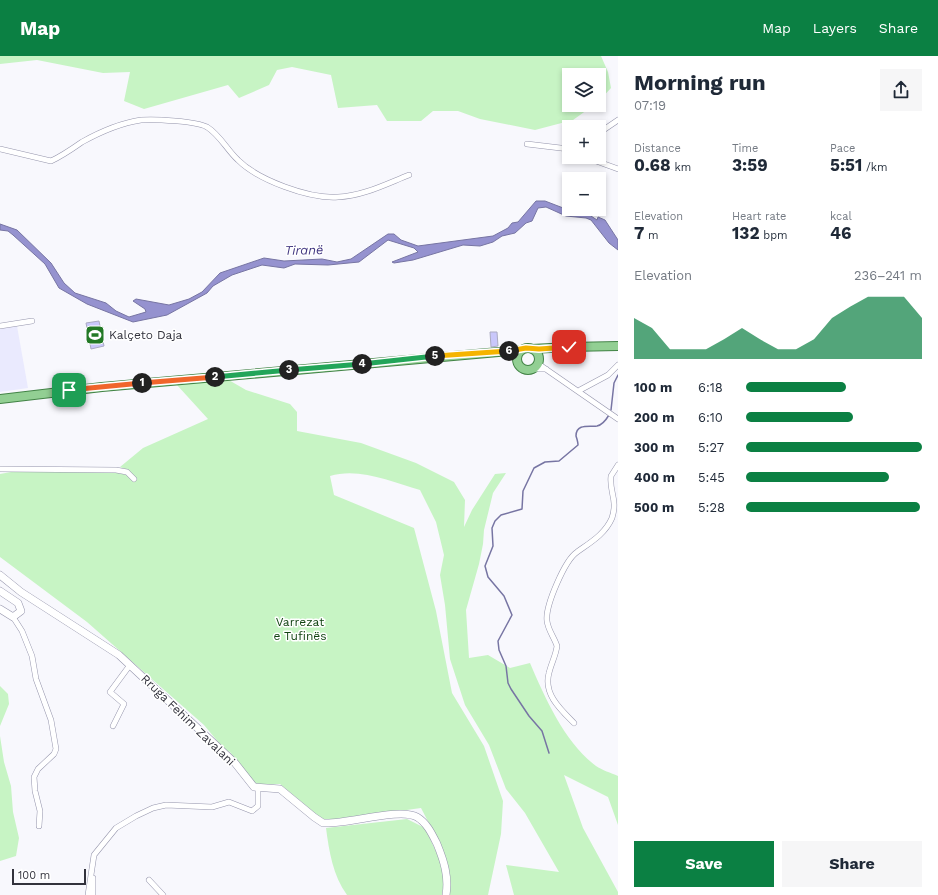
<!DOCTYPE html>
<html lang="en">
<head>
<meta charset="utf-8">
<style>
  body { margin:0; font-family:"Work Sans",sans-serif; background:#f6f6f7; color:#1f2937; height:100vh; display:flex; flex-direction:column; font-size:15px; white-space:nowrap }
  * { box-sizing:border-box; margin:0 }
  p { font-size:13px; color:#747a83 }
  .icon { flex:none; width:22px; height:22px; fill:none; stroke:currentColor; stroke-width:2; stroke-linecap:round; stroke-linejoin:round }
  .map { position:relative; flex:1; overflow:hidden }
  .drawer { display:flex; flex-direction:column; background:#fff; width:320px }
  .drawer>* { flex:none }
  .fabs { position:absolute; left:562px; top:12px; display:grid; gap:8px }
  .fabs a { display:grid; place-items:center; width:44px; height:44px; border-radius:0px; background:#fff; box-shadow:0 2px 6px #0003; font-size:20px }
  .scale { position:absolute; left:12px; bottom:10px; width:74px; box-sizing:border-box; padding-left:4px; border:2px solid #32323c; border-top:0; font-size:11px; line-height:14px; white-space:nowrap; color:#32323c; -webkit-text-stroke:3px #fff; paint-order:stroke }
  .pin { position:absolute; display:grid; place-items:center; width:34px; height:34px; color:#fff; margin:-17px; border-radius:8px; box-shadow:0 2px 6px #0006 }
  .km { position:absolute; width:20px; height:20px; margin:-10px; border-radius:50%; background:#222; color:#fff; font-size:11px; line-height:20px; text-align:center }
  .round { display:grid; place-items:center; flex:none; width:42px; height:42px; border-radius:0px; background:#f6f6f7 }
  .head { display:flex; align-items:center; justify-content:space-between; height:68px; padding:0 16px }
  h1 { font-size:22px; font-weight:700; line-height:30px }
  .metrics { display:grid; grid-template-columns:repeat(3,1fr); gap:6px; height:68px; padding:4px 16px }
  .metrics div { display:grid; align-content:center }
  .metrics b { font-size:17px; font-weight:700 }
  .metrics small { font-size:11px; font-weight:400 }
  .metrics p { font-size:11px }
  .chart { height:112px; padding:8px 16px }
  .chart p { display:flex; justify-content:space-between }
  .chart svg { width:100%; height:72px; margin-top:4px; fill:#0b8043; opacity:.7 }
  .primary-button { display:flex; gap:8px; margin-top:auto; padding:8px 16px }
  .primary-button a { flex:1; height:46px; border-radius:0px; background:#0b8043; color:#fff; font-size:16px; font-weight:700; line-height:46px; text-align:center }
  .primary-button a+a { background:#f6f6f7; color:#1f2937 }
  ul { padding:0 16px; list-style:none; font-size:13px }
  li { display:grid; grid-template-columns:64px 48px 1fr; align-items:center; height:30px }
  li i { height:10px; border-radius:5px; background:#0b8043 }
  header { display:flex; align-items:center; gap:24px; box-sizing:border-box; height:56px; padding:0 20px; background:#0b8043; color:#fff }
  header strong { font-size:19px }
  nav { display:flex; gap:22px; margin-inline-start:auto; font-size:14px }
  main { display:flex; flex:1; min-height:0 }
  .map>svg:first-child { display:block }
  .built { fill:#eaeafe }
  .green { fill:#c7f4c4 }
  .water { fill:#9592cf; stroke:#7775a3 }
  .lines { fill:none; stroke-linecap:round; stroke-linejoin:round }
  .stream { stroke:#7775a3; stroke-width:1.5 }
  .building { fill:#c9c7fb; stroke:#ababc2 }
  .minor-casing { stroke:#9595ac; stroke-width:6 }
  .tertiary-casing { stroke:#9595ac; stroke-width:8 }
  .primary-casing { stroke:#428346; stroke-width:10 }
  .minor { stroke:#fff; stroke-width:5 }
  .tertiary { stroke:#fff; stroke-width:7 }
  .primary { stroke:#92cf93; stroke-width:8 }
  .split-1-casing { stroke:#fff; stroke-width:8 }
  .split-2-casing { stroke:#fff; stroke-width:8 }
  .split-3-casing { stroke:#fff; stroke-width:8 }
  .split-4-casing { stroke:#fff; stroke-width:8 }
  .split-5-casing { stroke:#fff; stroke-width:8 }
  .split-6-casing { stroke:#fff; stroke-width:8 }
  .split-7-casing { stroke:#fff; stroke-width:8 }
  .split-1 { stroke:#f0652b; stroke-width:5 }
  .split-2 { stroke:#f0652b; stroke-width:5 }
  .split-3 { stroke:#22a559; stroke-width:5 }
  .split-4 { stroke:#22a559; stroke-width:5 }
  .split-5 { stroke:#22a559; stroke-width:5 }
  .split-6 { stroke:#f5b400; stroke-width:5 }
  .split-7 { stroke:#f5b400; stroke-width:5 }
  .labels { text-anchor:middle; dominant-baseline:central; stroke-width:3; stroke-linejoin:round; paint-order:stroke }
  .poi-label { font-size:12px; fill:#32323c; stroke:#fff; text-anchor:start }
  .park-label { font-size:12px; fill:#124513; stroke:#fff }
  .street-label { font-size:12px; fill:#32323c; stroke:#fff }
  .water-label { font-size:13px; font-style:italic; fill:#413680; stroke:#fff }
</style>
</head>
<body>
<header>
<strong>Map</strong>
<nav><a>Map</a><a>Layers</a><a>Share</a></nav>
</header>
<main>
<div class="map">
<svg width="618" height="839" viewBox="0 0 618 839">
  <rect width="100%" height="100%" fill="#f8f8fd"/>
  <path class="built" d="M17,270L28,332L0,336V273Z"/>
  <path class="green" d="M0,0H601L608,16L611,32L599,45V19H569V49H594L573,64L535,74L480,63L458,55H433L421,65H387L377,49L338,52L331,19L292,11L277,14L269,29L239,42L228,29L144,53L124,45L130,16L103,17L37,4L0,8Z
    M227,323L246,334L290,348L297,356V375L361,387L416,407L454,426L465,444L464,471L472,454L495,418L506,417L493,437L484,474L483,488L479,508L466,554L469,602L488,599L510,612L530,607C545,642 565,687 596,710C602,714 611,717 618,720V769L608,741L564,719L583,772L618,836V839H514L506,809L559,816L525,757L506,733L489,689L465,649L450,603L445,549L440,519L444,499L436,466L420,434C392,426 359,411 330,420L334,439L414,472L436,555L452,637L484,690L503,745L501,778L488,839H448L434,777L421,752L328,765L322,763L280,728L256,729L250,725L230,696L224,693L204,669L87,566L0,501V418L11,416H111L120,417L129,420L128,414L120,411L143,392L208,363L177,329Z
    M0,630L8,638L9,648L0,670Z
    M0,680L4,706L11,730L13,756L19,782L16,800L0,805Z
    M407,763L425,772L439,802L444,824L442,839H347C333,820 329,795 326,772Z"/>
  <path class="water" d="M536,145H545L571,155V153L589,154L591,160L597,164L598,161L605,164L618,184V194L609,187L591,164L586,162L566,160L546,151L538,152L532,165L526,167L515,177L502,180L493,186L480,190L463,189L413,204L394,207L392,206L418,196L414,192L388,184L359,206L328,209L295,208L284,212L262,209L232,219L213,230L207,237L167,259L133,266L87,248L59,232L45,208L13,179L8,175L0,174V168L17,174L51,207L64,227L75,237L106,247L116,255L129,261L146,256L145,253L133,245L136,243L169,249L189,243L202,236L220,217L264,202L284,205L322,203L337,206L351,203L388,178H394L401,184L418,190L493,180L508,172L512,167L518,166Z"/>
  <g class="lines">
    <path class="stream" d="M611,354L614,327L618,319
      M549,697L542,675L529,660L511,633L508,627L506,610L499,594L498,585L512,559L504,540L488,521L485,510L493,490L492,472L495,465L501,459L522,453L523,435L534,412L545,406L559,405L578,389C578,386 577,383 576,380C576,367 590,371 597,370C602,369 606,364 609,359"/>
  </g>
  <path class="building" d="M99,265L104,290L91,293L86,267Z
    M490,276H497L498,290L491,291Z"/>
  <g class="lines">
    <g class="minor-casing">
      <path id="minor" d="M599,77L618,64
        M527,88L569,93
        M0,93L51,105C62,100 72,93 82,86C100,76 121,67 141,64C155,63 196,65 207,71C220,79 227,94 238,104C258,124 309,143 338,141C363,140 386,128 409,119
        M585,101L618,113
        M0,270L32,265
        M537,307L618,363
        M532,313H546
        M580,334L608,319L618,309
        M0,413L116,414L127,416L134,423
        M13,561L22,575L32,600L36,623L51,664L56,693L54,698L38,713L34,721L35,735L40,755L39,770
        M574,667C561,654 543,638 549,617C551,608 556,599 557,590C554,581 548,574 547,565C545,550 565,504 577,496C591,486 605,478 612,462C618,443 609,436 611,420L618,409
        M113,670L124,648L110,636L130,609
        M93,822V839
        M149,824L163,839
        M88,839L94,799L116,772L136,760L153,752L166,749L212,751L229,746L252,755L258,750V732"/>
    </g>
    <g class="tertiary-casing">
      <path id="tertiary" d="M0,519L21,536L119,599L235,707L254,731L280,733L314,761L323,767C346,769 400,751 417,761C427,767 432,778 437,788C444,805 449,821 446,839
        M0,535L18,547L21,555L13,561L0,553"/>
    </g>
    <g class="primary-casing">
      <path id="primary" d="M517 303a11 11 0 1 1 22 0a11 11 0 1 1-22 0Z
        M532,293L569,291L618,290
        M0,343L102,331L522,294"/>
    </g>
    <use href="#minor" class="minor"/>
    <use href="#tertiary" class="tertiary"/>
    <use href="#primary" class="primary"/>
  </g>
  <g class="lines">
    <g class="split-1-casing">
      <path id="split-1" d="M69,334L142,327"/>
    </g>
    <g class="split-2-casing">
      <path id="split-2" d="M142,327L215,321"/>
    </g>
    <g class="split-3-casing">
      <path id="split-3" d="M215,321L289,314"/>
    </g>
    <g class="split-4-casing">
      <path id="split-4" d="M289,314L362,308"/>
    </g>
    <g class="split-5-casing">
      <path id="split-5" d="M362,308L435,300"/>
    </g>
    <g class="split-6-casing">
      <path id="split-6" d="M435,300L509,295"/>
    </g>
    <g class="split-7-casing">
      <path id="split-7" d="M509,295L526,292L539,293L569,291"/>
    </g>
    <use href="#split-1" class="split-1"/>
    <use href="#split-2" class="split-2"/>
    <use href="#split-3" class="split-3"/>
    <use href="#split-4" class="split-4"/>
    <use href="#split-5" class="split-5"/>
    <use href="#split-6" class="split-6"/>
    <use href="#split-7" class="split-7"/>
  </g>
  <defs>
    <g id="stadium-square" transform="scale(1)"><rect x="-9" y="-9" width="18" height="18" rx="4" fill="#237926" stroke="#fff"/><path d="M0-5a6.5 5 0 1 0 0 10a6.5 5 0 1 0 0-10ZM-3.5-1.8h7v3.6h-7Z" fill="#fff"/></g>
  </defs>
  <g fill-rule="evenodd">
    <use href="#stadium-square" x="95" y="279"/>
  </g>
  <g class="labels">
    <g class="poi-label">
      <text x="109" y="279">Kalçeto Daja</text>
    </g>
    <g class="park-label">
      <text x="300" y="566">Varrezat<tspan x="300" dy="14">e Tufinës</tspan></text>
    </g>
    <g class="street-label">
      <text transform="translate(188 664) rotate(44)">Rruga Fehim Zavalani</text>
    </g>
    <g class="water-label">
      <text transform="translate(304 194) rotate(-1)">Tiranë</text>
    </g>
  </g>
</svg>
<div class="fabs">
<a><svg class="icon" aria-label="layers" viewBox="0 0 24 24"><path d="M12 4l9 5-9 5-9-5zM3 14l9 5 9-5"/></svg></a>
<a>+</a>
<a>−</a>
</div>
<div class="scale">100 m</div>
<div class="pin" style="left:69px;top:334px;background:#1e9e55"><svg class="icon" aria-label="arrive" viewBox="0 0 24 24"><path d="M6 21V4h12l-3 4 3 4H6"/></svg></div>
<div class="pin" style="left:569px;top:291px;background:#d93025"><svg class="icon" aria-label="check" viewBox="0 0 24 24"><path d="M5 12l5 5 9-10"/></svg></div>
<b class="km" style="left:142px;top:327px">1</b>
<b class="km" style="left:215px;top:321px">2</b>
<b class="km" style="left:289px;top:314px">3</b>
<b class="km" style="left:362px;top:308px">4</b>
<b class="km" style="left:435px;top:300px">5</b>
<b class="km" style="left:509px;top:295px">6</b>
</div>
<section class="drawer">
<div class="head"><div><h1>Morning run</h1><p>07:19</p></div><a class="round"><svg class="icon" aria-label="share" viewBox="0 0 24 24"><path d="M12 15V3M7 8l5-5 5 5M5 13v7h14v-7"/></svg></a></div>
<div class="metrics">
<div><p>Distance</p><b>0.68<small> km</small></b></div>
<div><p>Time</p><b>3:59</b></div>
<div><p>Pace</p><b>5:51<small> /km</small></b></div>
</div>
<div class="metrics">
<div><p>Elevation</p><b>7<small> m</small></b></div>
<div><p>Heart rate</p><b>132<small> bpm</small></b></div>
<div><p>kcal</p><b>46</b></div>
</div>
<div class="chart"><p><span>Elevation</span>236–241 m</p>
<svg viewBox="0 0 160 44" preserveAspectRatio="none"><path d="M0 44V19L10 25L20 38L30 38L40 38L50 32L60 25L70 32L80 38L90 38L100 32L110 19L120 12L130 6L140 6L150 6L160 19V44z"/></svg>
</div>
<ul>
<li><b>100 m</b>6:18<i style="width:57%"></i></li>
<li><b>200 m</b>6:10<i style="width:61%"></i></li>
<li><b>300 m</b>5:27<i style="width:100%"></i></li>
<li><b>400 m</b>5:45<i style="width:81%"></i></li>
<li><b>500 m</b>5:28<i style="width:99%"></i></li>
</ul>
<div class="primary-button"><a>Save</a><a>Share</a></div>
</section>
</main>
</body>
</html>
